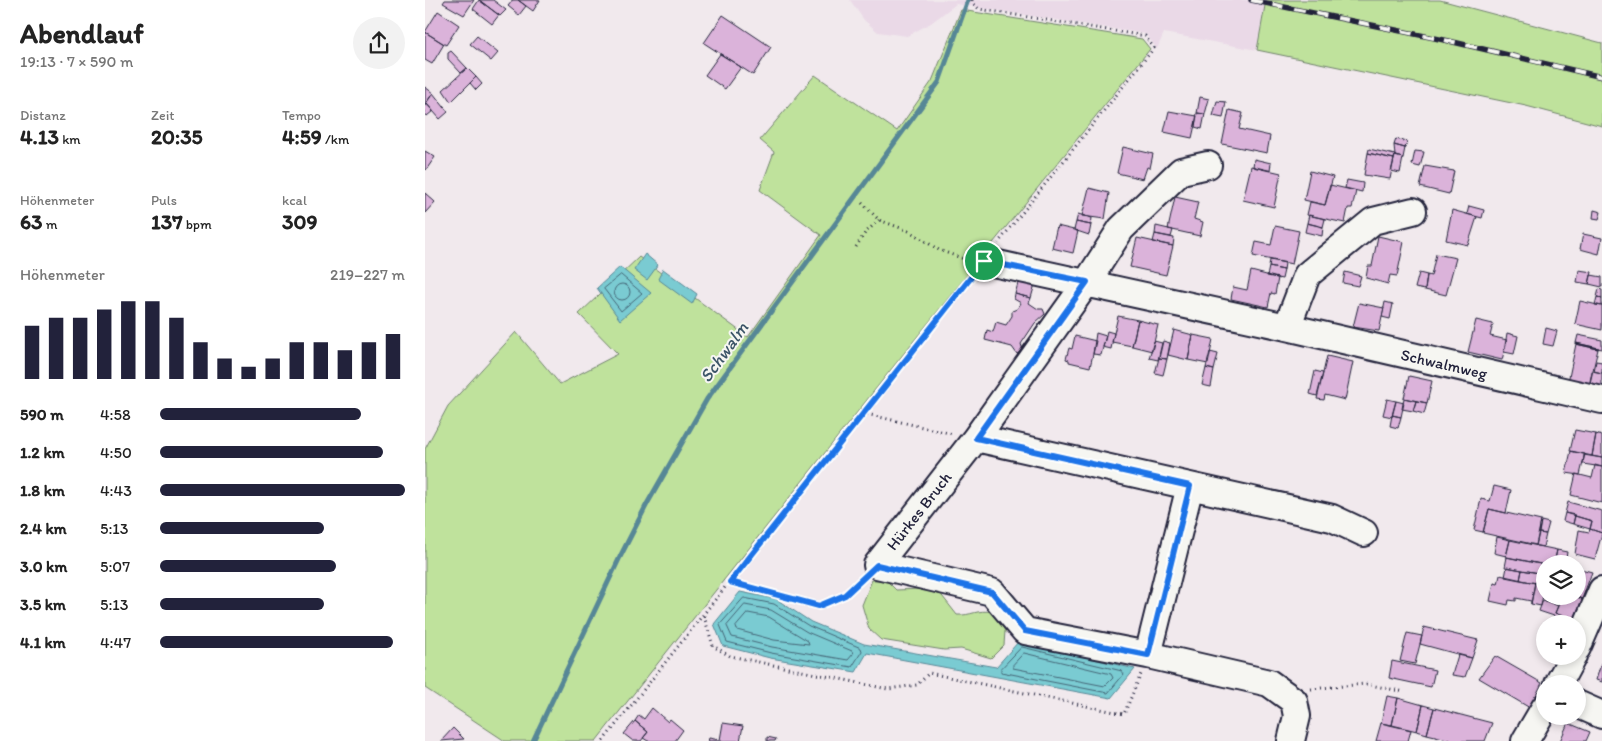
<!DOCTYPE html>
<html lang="de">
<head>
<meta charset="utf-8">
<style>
  body { margin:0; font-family:Itim,sans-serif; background:#f2f2f2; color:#222; height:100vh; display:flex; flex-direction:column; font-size:19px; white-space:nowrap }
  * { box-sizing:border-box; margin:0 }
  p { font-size:16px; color:#767676 }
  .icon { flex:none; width:28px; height:28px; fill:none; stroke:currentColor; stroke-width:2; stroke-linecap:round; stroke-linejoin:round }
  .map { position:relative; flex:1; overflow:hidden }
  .drawer { display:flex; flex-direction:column; background:#fff; width:425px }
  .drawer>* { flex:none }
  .controls { position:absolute; left:1111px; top:555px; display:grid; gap:10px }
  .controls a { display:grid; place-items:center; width:50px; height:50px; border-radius:50%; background:#fff; box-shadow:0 2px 8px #0003; font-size:25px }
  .pin { position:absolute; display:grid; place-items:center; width:42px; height:42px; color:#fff; margin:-21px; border:2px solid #fff; border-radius:50%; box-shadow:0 1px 5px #0007 }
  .round { display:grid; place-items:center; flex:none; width:52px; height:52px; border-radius:26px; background:#f2f2f2 }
  .overview { display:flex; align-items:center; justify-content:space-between; height:85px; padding:0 20px }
  h1 { font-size:28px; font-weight:800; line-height:38px }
  .stats { display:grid; grid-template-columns:repeat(3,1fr); gap:8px; height:85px; padding:5px 20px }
  .stats div { display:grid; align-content:center }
  .stats b { font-size:21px; font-weight:800 }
  .stats small { font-size:14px; font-weight:400 }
  .stats p { font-size:14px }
  .chart { height:140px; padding:10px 20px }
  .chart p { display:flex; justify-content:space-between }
  .chart svg { width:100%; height:90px; margin-top:5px; stroke:#22223b; stroke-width:6 }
  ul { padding:0 20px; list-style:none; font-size:16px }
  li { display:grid; grid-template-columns:80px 60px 1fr; align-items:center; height:38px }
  li i { height:12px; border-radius:6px; background:#22223b }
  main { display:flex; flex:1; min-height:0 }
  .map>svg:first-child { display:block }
  .built { fill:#ead9e7 }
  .green { fill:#bfe29c; stroke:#70826c }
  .water { fill:#7acbd2; stroke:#578796 }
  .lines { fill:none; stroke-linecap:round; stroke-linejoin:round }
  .shore { stroke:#456677; stroke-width:1 }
  .stream { stroke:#578796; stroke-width:5 }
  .building { fill:#dbb3da; stroke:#22223b }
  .minor-casing { stroke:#22223b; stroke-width:30 }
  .path { stroke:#22223b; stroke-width:3; stroke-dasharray:1 4; stroke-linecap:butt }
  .minor { stroke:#f6f6f2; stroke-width:26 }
  .rail-casing { stroke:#22223b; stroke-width:5.5 }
  .rail { stroke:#f6f6f2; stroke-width:4; stroke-dasharray:11; stroke-linecap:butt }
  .route-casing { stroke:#fff; stroke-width:10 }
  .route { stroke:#1a73e8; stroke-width:6 }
  .labels { text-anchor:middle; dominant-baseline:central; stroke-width:4; stroke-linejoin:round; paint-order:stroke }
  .street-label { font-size:16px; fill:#22223b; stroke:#f6f6f2 }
  .water-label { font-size:18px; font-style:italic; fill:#3c5568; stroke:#f6f6f2 }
</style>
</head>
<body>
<main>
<section class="drawer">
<div class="overview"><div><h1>Abendlauf</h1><p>19:13 · 7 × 590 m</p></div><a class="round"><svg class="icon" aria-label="share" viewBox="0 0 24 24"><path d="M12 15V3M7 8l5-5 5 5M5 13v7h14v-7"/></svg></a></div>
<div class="stats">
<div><p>Distanz</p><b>4.13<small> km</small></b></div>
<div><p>Zeit</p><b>20:35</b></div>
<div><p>Tempo</p><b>4:59<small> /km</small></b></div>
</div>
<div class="stats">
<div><p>Höhenmeter</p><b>63<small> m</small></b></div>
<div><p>Puls</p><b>137<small> bpm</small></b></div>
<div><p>kcal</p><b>309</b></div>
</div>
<div class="chart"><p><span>Höhenmeter</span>219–227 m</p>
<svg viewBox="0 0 160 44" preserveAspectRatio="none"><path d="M5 44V18M15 44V14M25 44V14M35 44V10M45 44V6M55 44V6M65 44V14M75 44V26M85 44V34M95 44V38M105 44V34M115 44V26M125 44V26M135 44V30M145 44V26M155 44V22"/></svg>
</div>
<ul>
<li><b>590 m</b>4:58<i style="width:82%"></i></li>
<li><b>1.2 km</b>4:50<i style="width:91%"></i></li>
<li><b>1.8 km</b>4:43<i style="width:100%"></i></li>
<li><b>2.4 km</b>5:13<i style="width:67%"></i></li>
<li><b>3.0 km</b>5:07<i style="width:72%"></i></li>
<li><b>3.5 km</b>5:13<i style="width:67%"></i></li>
<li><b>4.1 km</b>4:47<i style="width:95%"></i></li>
</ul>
</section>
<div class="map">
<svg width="1177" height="741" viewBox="0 0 1177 741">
  <rect width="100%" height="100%" fill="#f1e9ed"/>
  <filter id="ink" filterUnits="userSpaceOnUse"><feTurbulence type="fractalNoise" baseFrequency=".02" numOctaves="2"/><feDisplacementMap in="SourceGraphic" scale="10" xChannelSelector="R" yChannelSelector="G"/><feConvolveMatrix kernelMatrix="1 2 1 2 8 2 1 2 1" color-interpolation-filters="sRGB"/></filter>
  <g filter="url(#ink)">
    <path class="built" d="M425,0H841L832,50L739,33L732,49L721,34L531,4L506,23L482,36L453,32L439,20Z"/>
    <path class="green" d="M841,0H1015L1177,43V126L1101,106L832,50Z
      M536,10L717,39L725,49L488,342L171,741H80L0,688V449L23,406L91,332L135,384L193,354L154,314L214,257L323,337L396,235L335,190L349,152L335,140L390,75L472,131L507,81Z
      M447,580H461L471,590L497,589L514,592L532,615C547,616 551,609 568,612L580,631L579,645L566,658L536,649L519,650L456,640L444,629L437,605Z"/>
    <path class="water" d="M220,254L233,265L222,280L209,270Z
      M195,267L226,293L195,320L172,288Z
      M238,269L272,294L267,304L233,279Z
      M315,592L351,599L386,622L439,644L571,667L594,641L710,669L686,698L442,653L431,672L345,658L298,646L289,624Z"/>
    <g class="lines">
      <path class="shore" d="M196,275L217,293L196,311L179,289Z
        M189 292a8 8 0 1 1 16 0a8 8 0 1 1-16 0Z
        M319,598L349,604L384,626L436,648L437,651L427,667L346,653L302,642L295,625Z
        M320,605L346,610L382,632L427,651L428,654L423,660L347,647L307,637L302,626Z
        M323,613L344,617L383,641L384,644L349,640L312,630L311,627Z
        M597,647L697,671L699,674L683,693L576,672V669Z
        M599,653L686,674L688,678L680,686L588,668V665Z"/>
      <path class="stream" d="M108,741L195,557L222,504L282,399L514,82L543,0"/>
    </g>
    <path class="building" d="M20,0H49L39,15L18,3Z
      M54,0L74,15L67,24L48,9Z
      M54,0H68L81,10L75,16Z
      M88,0H93L101,6L94,15L83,6Z
      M93,0H115L108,11Z
      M13,11L34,25L21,45L0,32Z
      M298,15L346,47L328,75L279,43Z
      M0,32L19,44L7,64L0,60Z
      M52,36L73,53L66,61L45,44Z
      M26,51L42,68L36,73L23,59V53Z
      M295,54L316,67L300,89L280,75Z
      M42,68L51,77L26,102L18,90Z
      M51,77L57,84L51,90L45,83Z
      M0,87L8,93L0,105Z
      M8,93L23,112L15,119L1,103Z
      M775,97L784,99L780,114L772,113Z
      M792,101L801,102L798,118L788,116Z
      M1,103L8,111L2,116L0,113Z
      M804,110L818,113L814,129L845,136L842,153L797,144Z
      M744,111L772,116L767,138L739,132Z
      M772,113L780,114L777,129L770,127Z
      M971,139L982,142L980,148L969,145Z
      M969,145L980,148L978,158L970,156Z
      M698,147L728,154L725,168L722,167L718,179L692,173Z
      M944,149L970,155L969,159L943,153Z
      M0,151L10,157L1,170L0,169Z
      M990,151L999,152L995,167L987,165Z
      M943,153L969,159L965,179L939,175Z
      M970,156L978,158L975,173L966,171Z
      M829,159L846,163L845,171L828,167Z
      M826,166L856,173L849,207L818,200Z
      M1000,166L1029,171L1024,194L995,187Z
      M885,171L908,177L900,205L879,200Z
      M922,180L938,183L937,192L920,188Z
      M905,185L931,191L927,208H923L920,223L882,215L885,202L900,205Z
      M664,188L684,193L680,219L657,216Z
      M0,193L10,202L0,213Z
      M750,197L773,202L769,219L778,222L775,236L743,229Z
      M1044,206L1059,210L1057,218L1042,214Z
      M1027,210L1052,217L1043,245L1021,240Z
      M1169,210L1176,212L1174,219L1168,218Z
      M653,214L667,218L666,225L651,222Z
      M884,215L900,219L898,227L882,223Z
      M651,222L666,225L664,235L649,230Z
      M882,223L898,227L897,236L880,232Z
      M632,226L653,231L648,253L627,248Z
      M731,226L748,230L746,237L730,234Z
      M850,226L874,231L867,264L828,256L831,242L846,245Z
      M730,234L749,238L748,246L728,242Z
      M1158,234L1177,238L1174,254L1155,249Z
      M953,236L979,242L972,276L965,275L963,284L941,278L943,266H947Z
      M712,238L748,246L741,275L705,267Z
      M1011,254L1031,258L1021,295L1000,290L1002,275L1006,276Z
      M845,260L860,263L859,270L844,267Z
      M844,267L859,270L857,279L842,276Z
      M1154,270L1167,272L1164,284L1152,282Z
      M826,271L853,278L850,294L846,293L843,307L806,299L808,287L822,290Z
      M920,272L936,276L933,286L918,283Z
      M994,273L1002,275L1000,290L990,288Z
      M1166,275L1177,277V287L1164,284Z
      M594,280L610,284L606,298L590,294Z
      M1174,289L1177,290V298L1172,297Z
      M590,294L606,298L604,303L613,309H618L620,314L610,323L596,344L598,350L592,354L587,347L560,340L562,330L568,332L571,322L581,325L587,316V311L592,309L596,303L589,299Z
      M1172,297L1177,298V306L1170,305Z
      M1155,301L1177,306V330L1150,324Z
      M960,302L968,304L965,319L957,317Z
      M934,303L959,308L954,331L928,327Z
      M693,316L713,320L707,346L687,342Z
      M713,320L733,325L727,351L707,346Z
      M1051,320L1068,324L1065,336L1082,340L1077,360L1043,352Z
      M1121,328L1132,331L1128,346L1118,344Z
      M749,330L768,335L763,360L743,355Z
      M682,331L689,333L686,349L678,347Z
      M671,333L681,336L676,355L668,354Z
      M1082,333L1093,336L1089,354L1079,352Z
      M768,335L788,339L783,364L763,360Z
      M1153,335L1177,340V349L1151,343Z
      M650,336L671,341L665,367L644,362V360L641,359L644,348L647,349Z
      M729,341L737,343L733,360L724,358Z
      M738,341L745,343L742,359L734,358Z
      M1151,343L1174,348L1173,349L1151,344Z
      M1151,344L1173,349L1164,387L1143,382Z
      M785,352L793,354L789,370L781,368Z
      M902,356L928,362L920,400L900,395L899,400L892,399Z
      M734,358L742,359L738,375L730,373Z
      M1171,361L1177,362V373L1169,371Z
      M781,368L789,370L786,387L777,385Z
      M890,371L898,373L892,396L885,394Z
      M1167,371L1177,373V390L1164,387Z
      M984,376L1007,381L1002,403L979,398Z
      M979,398L991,401L988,411L977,409Z
      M962,399L971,401L967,417L958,415Z
      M971,401L979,403L976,417L967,415Z
      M991,401L1002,403L999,414L988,411Z
      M967,415L976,417L973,428L965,426Z
      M1150,430L1171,434L1167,456L1145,451Z
      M1171,434L1177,436V458L1167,456Z
      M1146,451L1160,454L1155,475L1141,473Z
      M1159,455L1177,458V467L1158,464Z
      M1170,465L1177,467V503L1146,495L1151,474L1167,478Z
      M1069,486L1086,490L1081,513L1064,509L1058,532L1049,530L1056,499L1065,501Z
      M1143,502L1177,511V533L1165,529L1167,521L1140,513Z
      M1064,509L1116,521L1111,545L1058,533Z
      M1140,513L1150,515L1148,524L1138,521Z
      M1150,516L1167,521L1165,529L1148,524Z
      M1116,521L1124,523L1121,534L1114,533Z
      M1165,529L1177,533L1170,559L1150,554L1154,530L1164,532Z
      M1114,533L1121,534L1118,547L1111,546Z
      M1072,537L1085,540L1081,556L1069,553Z
      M1085,540L1132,550L1129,564L1120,565L1081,557Z
      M1132,550L1142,552L1140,564H1129Z
      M1082,557L1116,564L1114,573L1080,567Z
      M1082,567L1097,570L1095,580L1080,577Z
      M1152,568L1167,572L1157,599L1150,596H1152Z
      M1097,570L1114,573L1112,583L1095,580Z
      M1075,575L1110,583L1106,604V601L1091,598V601L1084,600L1083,605L1065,601L1069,583L1073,584Z
      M1110,582L1120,584L1116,606L1106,604Z
      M1137,596H1150L1157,599L1149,620L1130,613Z
      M1118,600L1133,606L1130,613L1133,614L1132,617L1114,611Z
      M999,627L1053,640L1047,658L995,644Z
      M982,633L997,636L990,664L975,661Z
      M1033,655L1047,658L1040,677L1027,675Z
      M1070,656L1117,683L1105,708L1054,678Z
      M967,661L1010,670L1006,687L964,678Z
      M1176,664L1177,665V682L1171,680Z
      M962,696L973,698L967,725L956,723Z
      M973,698L998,705L992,731L967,725Z
      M998,705L1009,708L1002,734L992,731Z
      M227,708L243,722L245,719L258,730L250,741H223L218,738L223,732L210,721L214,715L219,719Z
      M1009,708L1067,723L1060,741H1031L1002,734Z
      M210,721L223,732L216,741H208L199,734Z
      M298,723L318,726L315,741H283L284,738L295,740Z
      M956,723L986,730L983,741H951Z
      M1143,723L1165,732L1161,741H1135Z
      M28,728L39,739L16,741Z
      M342,737L351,739L350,741H342Z"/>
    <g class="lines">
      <g class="minor-casing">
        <path id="minor" d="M783,165L756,171L696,229L662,282L551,438L452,565L567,592L600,631L723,655L844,683L869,701L872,716L866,741
          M559,261L862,327L1177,400
          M862,327L882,275L948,221L988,211
          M551,438L907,518L939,533
          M1152,648L1177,590
          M723,655L765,486
          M1133,684L1148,656
          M1152,704L1177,715
          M1100,741L1120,707"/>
      </g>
      <path class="path" d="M547,0V3L554,9L720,36L729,48L573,243
        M437,203L454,220L484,231L514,250L539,259
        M431,247L440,233L454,220
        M437,413L528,434
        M305,582L394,606L420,595L437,579
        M279,616L288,646L305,656L463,689L492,685L504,673L699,714L716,674
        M886,689L940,684L980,692
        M178,741L546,277"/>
      <use href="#minor" class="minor"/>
      <g class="rail-casing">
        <path id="rail" d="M826,0L1024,41L1177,77"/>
      </g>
      <use href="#rail" class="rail"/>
    </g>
  </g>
  <g class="lines" filter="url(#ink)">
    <g class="route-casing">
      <path id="route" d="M559,261L662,282L551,438L765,486L723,655L600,631L567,592L452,565L420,595L394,606L305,582Z"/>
    </g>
    <use href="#route" class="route"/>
  </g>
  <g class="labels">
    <g class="street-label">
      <text transform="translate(1019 364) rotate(13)">Schwalmweg</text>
      <text transform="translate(494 511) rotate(-52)">Hürkes Bruch</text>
    </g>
    <g class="water-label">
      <text transform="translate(299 352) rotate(-54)">Schwalm</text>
    </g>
  </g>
</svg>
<div class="controls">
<a><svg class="icon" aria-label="layers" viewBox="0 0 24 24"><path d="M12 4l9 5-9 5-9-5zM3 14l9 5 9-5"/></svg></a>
<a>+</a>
<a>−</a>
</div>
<div class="pin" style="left:559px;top:261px;background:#1e9e55"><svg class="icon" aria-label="arrive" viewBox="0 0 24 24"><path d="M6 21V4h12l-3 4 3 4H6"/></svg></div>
</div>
</main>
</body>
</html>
